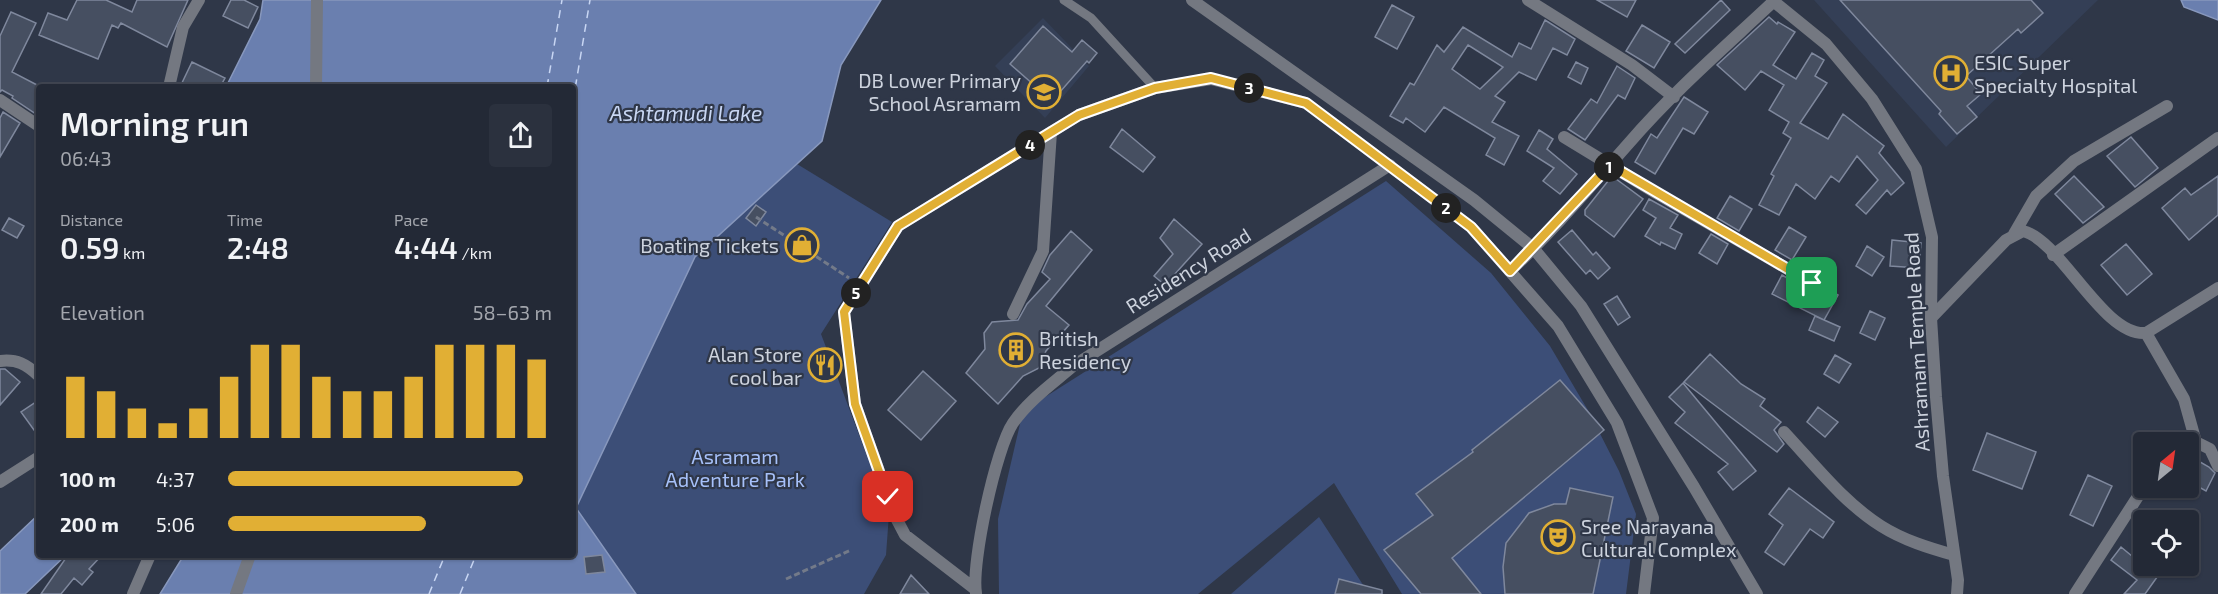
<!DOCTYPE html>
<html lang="en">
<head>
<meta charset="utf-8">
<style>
  body { margin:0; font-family:"Exo 2",sans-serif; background:#2b313e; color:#f1f3f6; height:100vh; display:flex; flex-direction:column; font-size:22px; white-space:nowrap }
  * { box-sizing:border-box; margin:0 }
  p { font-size:20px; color:#a3a6ad }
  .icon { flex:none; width:33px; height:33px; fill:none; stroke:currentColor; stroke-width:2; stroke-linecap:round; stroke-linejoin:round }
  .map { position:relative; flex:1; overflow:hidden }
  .sheet { position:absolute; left:36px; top:84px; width:540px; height:474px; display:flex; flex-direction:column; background:#232936; border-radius:6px; box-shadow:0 2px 4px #0004,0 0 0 2px #404551 }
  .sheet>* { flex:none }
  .needle { width:39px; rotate:29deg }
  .controls { position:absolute; left:2133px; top:432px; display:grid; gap:12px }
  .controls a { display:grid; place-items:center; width:66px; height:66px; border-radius:6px; background:#232936; box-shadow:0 2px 4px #0004,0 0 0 2px #404551; font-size:30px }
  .pin { position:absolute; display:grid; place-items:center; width:51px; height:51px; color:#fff; margin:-26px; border-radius:12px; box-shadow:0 3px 9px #0006 }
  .km { position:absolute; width:30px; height:30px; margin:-15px; border-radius:50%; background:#222; color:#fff; font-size:16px; line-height:30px; text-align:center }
  .round { display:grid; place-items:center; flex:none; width:63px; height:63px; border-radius:6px; background:#2b313e }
  .summary { display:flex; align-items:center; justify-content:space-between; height:102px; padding:0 24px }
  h1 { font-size:33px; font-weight:600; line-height:45px }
  .stats { display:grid; grid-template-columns:repeat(3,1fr); gap:9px; height:102px; padding:6px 24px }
  .stats div { display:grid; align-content:center }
  .stats b { font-size:30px; font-weight:600 }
  .stats small { font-size:16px; font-weight:400 }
  .stats p { font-size:16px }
  .chart { height:168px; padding:12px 24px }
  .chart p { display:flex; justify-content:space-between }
  .chart svg { width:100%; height:108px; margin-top:6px; stroke:#e1af34; stroke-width:6 }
  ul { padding:0 24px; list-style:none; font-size:20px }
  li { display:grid; grid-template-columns:96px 72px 1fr; align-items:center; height:45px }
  li i { height:15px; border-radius:8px; background:#e1af34 }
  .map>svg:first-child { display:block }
  .built { fill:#343f56 }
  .green { fill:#3c4e77 }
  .water { fill:#6a7faf; stroke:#8898bd; stroke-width:1.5 }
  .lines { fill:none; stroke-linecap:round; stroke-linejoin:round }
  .ferry { stroke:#c8d6f3; stroke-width:1.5; stroke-dasharray:8 6; stroke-linecap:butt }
  .building { fill:#464f61; stroke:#7f889d; stroke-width:1.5; fill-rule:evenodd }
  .path { stroke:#737a89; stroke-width:3; stroke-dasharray:6 3; stroke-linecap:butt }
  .service { stroke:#747881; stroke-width:9 }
  .minor { stroke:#747881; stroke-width:12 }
  .tertiary { stroke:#747881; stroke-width:12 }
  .route-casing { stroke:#fff; stroke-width:12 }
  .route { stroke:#e1af34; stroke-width:8 }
  .labels { text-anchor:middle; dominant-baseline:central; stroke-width:4.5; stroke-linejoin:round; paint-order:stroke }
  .poi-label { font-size:20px; fill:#cdd3de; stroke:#2f3748; text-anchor:start }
  .street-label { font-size:20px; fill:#cdd3de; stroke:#2f3748 }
  .park-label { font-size:20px; fill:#a7c1fa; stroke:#2f3748 }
  .water-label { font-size:21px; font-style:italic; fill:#c8d6f3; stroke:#2f3748 }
</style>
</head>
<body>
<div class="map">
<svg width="2218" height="594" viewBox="0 0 2218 594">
  <rect width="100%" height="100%" fill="#2f3748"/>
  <path class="built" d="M1814,0H2098L1946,147Z
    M1043,18L1089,66L1045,118L995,66Z"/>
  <path class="green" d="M797,164L892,222L821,334L889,514L886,555L864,594H636L576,508L695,257Z
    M1386,181L1491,273L1550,346L1589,412L1619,471L1636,514L1626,594H1402L1334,483L1198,594H999L998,519L1023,411Z
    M1319,517L1369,594H1231Z"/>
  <path class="water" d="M263,0H881L841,65L822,141L695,257L576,508L636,594H160L184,555H573V87H226L260,19Z
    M2181,0H2218V20L2184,7Z
    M39,514V555H66L25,594H0V551Z"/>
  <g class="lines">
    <path class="ferry" d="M547,87L562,0
      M573,101L590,0
      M429,594L445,555
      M460,594L476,555"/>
  </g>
  <path class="building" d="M77,0H106L132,12L137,0H188L167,47L121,23L118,28L112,25L98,59L39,35L48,13L67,20Z
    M231,0H244L258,7L248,28L223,16Z
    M1597,0H1636L1627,17Z
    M1721,0L1730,10L1685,53L1675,44Z
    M1840,0H2031L2043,13L2021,33L2018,29L1966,76L1981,94L1967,106L1977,117L1957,134L1939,114L1941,111Z
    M1392,5L1414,17L1397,49L1375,37Z
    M11,12L36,23L12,72L39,86V116L12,98L13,96L2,90L0,92V36Z
    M1769,17L1777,24L1778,22L1795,32L1773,65L1796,79L1812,53L1824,60L1815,76L1827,83L1800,123L1828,139L1843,114L1884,146L1879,153L1904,183L1891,195L1887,190L1866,214L1856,205L1878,180L1857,156L1839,182L1831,176L1815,199L1796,184L1779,215L1759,205L1774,176L1771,174L1791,138L1783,133L1789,122L1769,110L1784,85L1761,71L1745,90L1717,65Z
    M1545,20L1575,39L1567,55L1553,48L1536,80L1519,72L1495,96L1505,102L1492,122L1519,136L1504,165L1486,155L1495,138L1444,107L1425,132L1406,118L1403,123L1390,116L1410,83L1414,85L1437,45L1444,52L1463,27L1512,57L1519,43L1531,49ZM1468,45L1503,67L1480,89L1452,69Z
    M1642,25L1670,42L1654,68L1626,51Z
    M1043,26L1072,52L1082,40L1097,53L1089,63L1087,61L1046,108L1028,93L1034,85L1010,64Z
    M192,62L225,78L220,87H180Z
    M1576,62L1588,68L1581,84L1568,77Z
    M1617,66L1635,78L1625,99L1618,95L1585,140L1568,129L1591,99L1597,103Z
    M1684,97L1708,112L1694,134L1683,128L1655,174L1635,162L1651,134L1657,138Z
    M3,112L20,123L0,157V118Z
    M1122,129L1155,157L1143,172L1110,147Z
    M1539,130L1553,139L1547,149L1577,174L1560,194L1543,181L1554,168L1527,151Z
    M2131,137L2158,168L2135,187L2107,156Z
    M1612,176L1643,199L1614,237L1585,215V210Z
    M2074,176L2104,207L2083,223L2055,194Z
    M2218,176V215L2189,240L2162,208L2185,188L2191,195Z
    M1730,196L1752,209L1739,231L1717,218Z
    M1649,199L1678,215L1670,228L1682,234L1675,249L1661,242L1660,245L1645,236L1656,218L1643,210Z
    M756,205L766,212L756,226L746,218Z
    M9,218L24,226L17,238L2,230Z
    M1174,219L1202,244L1165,285L1154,276L1173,254L1160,238Z
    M1789,227L1806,237L1792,260L1775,250Z
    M1572,230L1593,255L1596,252L1610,268L1598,279L1590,270L1586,274L1558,242Z
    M1071,231L1092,250L1046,306L1069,325L1046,351L1039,368L1023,376L998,404L966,373L985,349L984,333L992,322L1018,320L1027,304L1050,279L1042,272L1050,255Z
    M1711,234L1728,244L1717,264L1699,253Z
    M1892,240L1921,243L1919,268L1890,266Z
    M2126,244L2152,274L2127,295L2101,265Z
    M1867,246L1884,257L1872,276L1856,266Z
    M1782,275L1808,290H1820L1823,286L1838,295L1824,320L1772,294Z
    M1617,296L1630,317L1618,325L1604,304Z
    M1870,311L1885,318L1875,340L1860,333Z
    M1815,316L1840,327L1834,341L1809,330Z
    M1710,354L1741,384L1765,399L1760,406L1781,422L1774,430L1784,444L1777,452L1684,382Z
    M1835,355L1851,364L1839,383L1824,374Z
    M0,369H5L20,382L0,405Z
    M923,371L956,401L921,440L888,410Z
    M1560,380L1604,430L1452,558L1481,594H1421L1384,550L1433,515L1416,494L1473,452L1472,450Z
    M1683,383L1756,471L1733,490L1718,472L1728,464L1675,423L1685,412L1669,397Z
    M39,400V437L21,412Z
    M1818,407L1838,422L1825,437L1807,422Z
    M1987,433L2036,452L2022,489L1973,470Z
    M2188,455L2209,467L2215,473L2206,491L2188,481Z
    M2088,475L2112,486L2093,526L2070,515Z
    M1570,488L1613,497L1593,594H1505L1503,567L1506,543L1529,513L1554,504H1566Z
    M1789,488L1834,522L1823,538L1810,529L1784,565L1765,552L1783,525L1769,514Z
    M2121,547L2144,566H2165L2145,594H2124L2137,580L2111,560Z
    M68,555H102L89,569L93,572L82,585L74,578L61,594H41Z
    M602,555L605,572L586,574L584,557Z
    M911,575L929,594H900Z
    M1339,579L1382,590V594H1335Z"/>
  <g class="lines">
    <path class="path" d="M756,217L849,278
      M786,579L851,550"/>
    <path class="service" d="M1064,0L1091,18L1155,88"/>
    <path class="minor" d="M1192,0L1474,200L1534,249L1581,306L1694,487L1757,594
      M1528,0L1632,65L1674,97
      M169,87L183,27L199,0
      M316,87L317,0
      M0,100L39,126
      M1564,137L1656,193L1812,283
      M2014,234L2036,196L2074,161L2167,106
      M2053,255L2218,138
      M1510,271C1553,231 1590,187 1629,143C1673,92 1725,47 1774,1
      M1013,314L1043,251L1051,132
      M1931,318L2006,240L2023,231C2061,240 2103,337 2146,333L2218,288
      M2146,333L2184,399L2196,442
      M0,361C17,359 26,364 39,376
      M1784,432C1814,464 1843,502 1881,526C1903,540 1929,548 1954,555
      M2190,443L2196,442L2210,449L2218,466
      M0,482L39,457
      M975,589L905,535L895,516L855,404L844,312L898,226L1079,115L1155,88L1211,79L1306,103L1471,227L1558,326L1617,423L1653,518L1644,594
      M976,593C971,563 996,448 1013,423C1029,400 1052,384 1073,366L1390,165
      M133,594L150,555
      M236,594L250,555
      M2075,594L2144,487"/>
    <path class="tertiary" d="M1772,0L1826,44L1872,99L1916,169L1932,237L1931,318L1936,397L1943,476L1958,580L1957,594"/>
  </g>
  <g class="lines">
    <g class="route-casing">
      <path id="route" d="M888,497L855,404L844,312L898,226L1079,115L1155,88L1211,78L1306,103L1471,227L1510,271L1610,165L1812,283"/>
    </g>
    <use href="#route" class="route"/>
  </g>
  <defs>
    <g id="hospital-ring" transform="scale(1.725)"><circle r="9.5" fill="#2f3748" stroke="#e1af34" stroke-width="1.5"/><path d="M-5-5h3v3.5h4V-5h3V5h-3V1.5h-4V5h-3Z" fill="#e1af34"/></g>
    <g id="school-ring" transform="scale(1.725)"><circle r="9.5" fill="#2f3748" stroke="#e1af34" stroke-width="1.5"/><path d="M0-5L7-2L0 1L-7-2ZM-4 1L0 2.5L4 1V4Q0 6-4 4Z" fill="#e1af34"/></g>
    <g id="shop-ring" transform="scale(1.725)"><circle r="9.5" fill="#2f3748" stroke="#e1af34" stroke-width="1.5"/><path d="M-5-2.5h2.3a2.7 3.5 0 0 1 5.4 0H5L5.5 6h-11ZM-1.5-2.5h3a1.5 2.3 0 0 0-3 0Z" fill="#e1af34"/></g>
    <g id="building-ring" transform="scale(1.725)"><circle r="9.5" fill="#2f3748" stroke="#e1af34" stroke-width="1.5"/><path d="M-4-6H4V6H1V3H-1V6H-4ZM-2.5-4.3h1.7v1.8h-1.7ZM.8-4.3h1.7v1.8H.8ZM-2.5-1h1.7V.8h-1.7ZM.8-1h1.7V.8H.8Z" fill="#e1af34"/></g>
    <g id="restaurant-ring" transform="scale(1.725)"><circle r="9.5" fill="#2f3748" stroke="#e1af34" stroke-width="1.5"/><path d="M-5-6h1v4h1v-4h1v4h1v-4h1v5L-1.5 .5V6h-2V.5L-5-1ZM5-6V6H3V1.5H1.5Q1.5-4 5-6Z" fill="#e1af34"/></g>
    <g id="theatre-ring" transform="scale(1.725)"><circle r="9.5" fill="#2f3748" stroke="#e1af34" stroke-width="1.5"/><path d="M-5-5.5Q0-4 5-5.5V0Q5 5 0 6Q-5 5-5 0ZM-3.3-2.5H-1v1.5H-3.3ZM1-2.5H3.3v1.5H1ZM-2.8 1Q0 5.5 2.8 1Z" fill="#e1af34"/></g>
  </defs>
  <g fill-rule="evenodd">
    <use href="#hospital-ring" x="1951" y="73"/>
    <use href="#school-ring" x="1044" y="92"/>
    <use href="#shop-ring" x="802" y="245"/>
    <use href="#building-ring" x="1016" y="350"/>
    <use href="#restaurant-ring" x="825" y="365"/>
    <use href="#theatre-ring" x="1558" y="537"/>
  </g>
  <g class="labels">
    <g class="poi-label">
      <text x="1974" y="62">ESIC Super<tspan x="1974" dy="23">Specialty Hospital</tspan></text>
      <text x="1021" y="80" text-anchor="end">DB Lower Primary<tspan x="1021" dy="23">School Asramam</tspan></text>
      <text x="779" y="245" text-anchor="end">Boating Tickets</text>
      <text x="1039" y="338">British<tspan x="1039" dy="23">Residency</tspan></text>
      <text x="802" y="354" text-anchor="end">Alan Store<tspan x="802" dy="23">cool bar</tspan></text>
      <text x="1581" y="526">Sree Narayana<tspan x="1581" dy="23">Cultural Complex</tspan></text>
    </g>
    <g class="street-label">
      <text transform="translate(1188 270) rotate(-32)">Residency Road</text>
      <text transform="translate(1916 342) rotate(-93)">Ashramam Temple Road</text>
    </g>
    <g class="park-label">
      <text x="735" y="456">Asramam<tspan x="735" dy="23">Adventure Park</tspan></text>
    </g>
    <g class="water-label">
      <text x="686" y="112">Ashtamudi Lake</text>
    </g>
  </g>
</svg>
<div class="controls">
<a><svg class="needle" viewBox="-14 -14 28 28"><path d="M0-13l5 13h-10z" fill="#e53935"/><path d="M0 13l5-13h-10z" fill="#a3a6ad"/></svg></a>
<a><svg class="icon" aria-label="locate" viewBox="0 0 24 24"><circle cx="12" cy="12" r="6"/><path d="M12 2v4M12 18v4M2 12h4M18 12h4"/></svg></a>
</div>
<div class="pin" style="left:1812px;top:283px;background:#1e9e55"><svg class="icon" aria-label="arrive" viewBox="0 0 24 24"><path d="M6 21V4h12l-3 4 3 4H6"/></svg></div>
<div class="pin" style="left:888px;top:497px;background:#d93025"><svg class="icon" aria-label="check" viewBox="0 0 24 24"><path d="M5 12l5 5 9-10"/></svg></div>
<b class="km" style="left:1609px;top:167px">1</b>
<b class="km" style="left:1446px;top:208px">2</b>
<b class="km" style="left:1249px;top:88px">3</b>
<b class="km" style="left:1030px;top:145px">4</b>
<b class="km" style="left:856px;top:293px">5</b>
<section class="sheet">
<div class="summary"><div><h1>Morning run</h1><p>06:43</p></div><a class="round"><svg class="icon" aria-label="share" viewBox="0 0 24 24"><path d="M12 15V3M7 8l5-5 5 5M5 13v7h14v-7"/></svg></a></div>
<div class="stats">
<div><p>Distance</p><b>0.59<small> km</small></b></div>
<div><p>Time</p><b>2:48</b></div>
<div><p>Pace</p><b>4:44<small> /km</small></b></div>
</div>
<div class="chart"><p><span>Elevation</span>58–63 m</p>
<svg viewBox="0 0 160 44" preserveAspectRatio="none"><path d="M5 44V19M15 44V25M25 44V32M35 44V38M45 44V32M55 44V19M65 44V6M75 44V6M85 44V19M95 44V25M105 44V25M115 44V19M125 44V6M135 44V6M145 44V6M155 44V12"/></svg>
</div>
<ul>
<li><b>100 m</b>4:37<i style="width:91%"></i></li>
<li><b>200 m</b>5:06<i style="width:61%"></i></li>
</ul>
</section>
</div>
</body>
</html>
